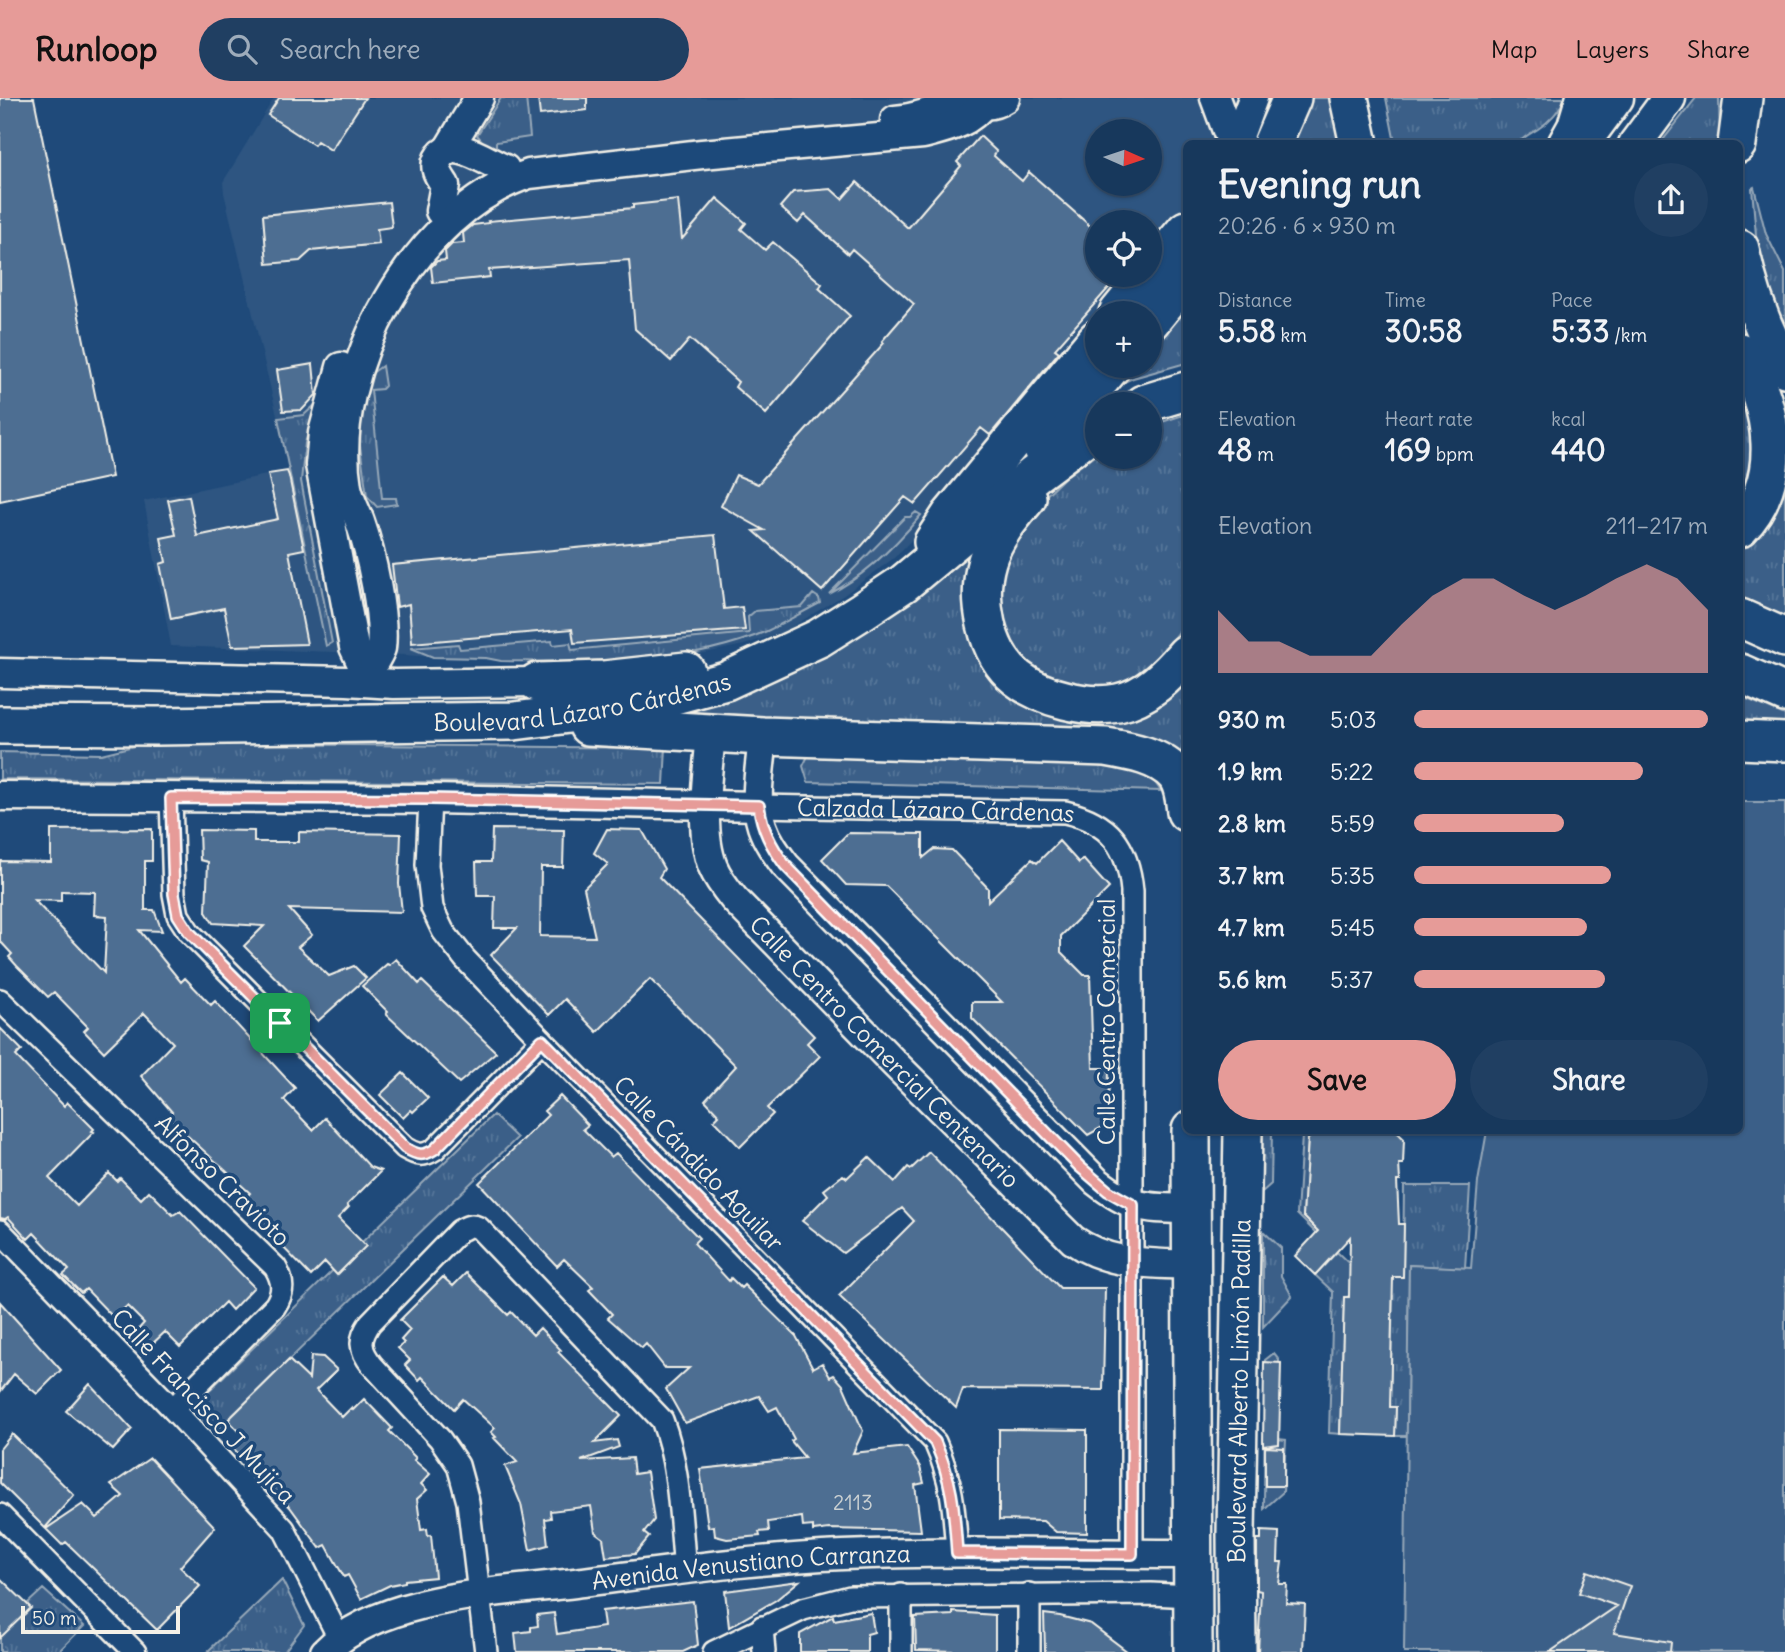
<!DOCTYPE html>
<html lang="en">
<head>
<meta charset="utf-8">
<style>
  body { margin:0; font-family:Delius,sans-serif; background:#203f62; color:#f1f3f6; height:100vh; display:flex; flex-direction:column; font-size:26px; white-space:nowrap }
  * { box-sizing:border-box; margin:0 }
  p { font-size:23px; color:#9eacbb }
  .icon { flex:none; width:38px; height:38px; fill:none; stroke:currentColor; stroke-width:2; stroke-linecap:round; stroke-linejoin:round }
  .map { position:relative; flex:1; overflow:hidden }
  .details { position:absolute; left:1183px; top:42px; width:560px; height:994px; display:flex; flex-direction:column; background:#17385c; border-radius:10px; box-shadow:0 2px 5px #0004,0 0 0 2px #365272 }
  .details>* { flex:none }
  .needle { width:46px; rotate:93deg }
  .tools { position:absolute; left:1085px; top:21px; display:grid; gap:14px }
  .tools a { display:grid; place-items:center; width:77px; height:77px; border-radius:50%; background:#17385c; box-shadow:0 2px 5px #0004,0 0 0 2px #365272; font-size:35px }
  .scale { position:absolute; left:21px; bottom:18px; width:159px; box-sizing:border-box; padding-left:7px; border:4px solid #f4f1e8; border-top:0; font-size:19px; line-height:24px; white-space:nowrap; color:#f4f1e8; -webkit-text-stroke:5px #1f4a7a; paint-order:stroke }
  .pin { position:absolute; display:grid; place-items:center; width:60px; height:60px; color:#fff; margin:-30px; border-radius:14px; box-shadow:0 4px 10px #0006 }
  .round { display:grid; place-items:center; flex:none; width:74px; height:74px; border-radius:37px; background:#203f62 }
  .overview { display:flex; align-items:center; justify-content:space-between; height:119px; padding:0 35px }
  h1 { font-size:38px; font-weight:700; line-height:52px }
  .figures { display:grid; grid-template-columns:repeat(3,1fr); gap:10px; height:119px; padding:7px 35px }
  .figures div { display:grid; align-content:center }
  .figures b { font-size:30px; font-weight:700 }
  .figures small { font-size:19px; font-weight:400 }
  .figures p { font-size:19px }
  .chart { height:196px; padding:14px 35px }
  .chart p { display:flex; justify-content:space-between }
  .chart svg { width:100%; height:126px; margin-top:7px; fill:#e69b98; opacity:.7 }
  .cta { display:flex; gap:14px; margin-top:auto; padding:14px 35px }
  .cta a { flex:1; height:80px; border-radius:42px; background:#e69b98; color:#111; font-size:28px; font-weight:700; line-height:80px; text-align:center }
  .cta a+a { background:#203f62; color:#f1f3f6 }
  ul { padding:0 35px; list-style:none; font-size:23px }
  li { display:grid; grid-template-columns:112px 84px 1fr; align-items:center; height:52px }
  li i { height:18px; border-radius:9px; background:#e69b98 }
  header { display:flex; align-items:center; gap:42px; box-sizing:border-box; height:98px; padding:0 35px; background:#e69b98; color:#111 }
  header strong { font-size:33px }
  nav { display:flex; gap:38px; margin-inline-start:auto; font-size:24px }
  .search { width:490px; height:63px; background:#203f62; display:flex; align-items:center; gap:18px; box-sizing:border-box; padding:0 24px; border-radius:38px; color:#9eacbb; font-size:26px }
  .map>svg:first-child { display:block }
  .built { fill:#2d5581; fill-rule:evenodd }
  .grass { fill:url(#grass-tufts); stroke:#97a8b8; stroke-width:2 }
  .garden { fill:#3a5f88; stroke:#97a8b8; stroke-width:2 }
  .building { fill:#4d6e92; stroke:#f4f1e8; stroke-width:2; fill-rule:evenodd }
  .lines { fill:none; stroke-linecap:round; stroke-linejoin:round }
  .street-casing { stroke:#f4f1e8; stroke-width:26 }
  .secondary-casing { stroke:#f4f1e8; stroke-width:33 }
  .primary-casing { stroke:#f4f1e8; stroke-width:37 }
  .highway-casing { stroke:#f4f1e8; stroke-width:42 }
  .street { stroke:#1f4a7a; stroke-width:21 }
  .secondary { stroke:#1f4a7a; stroke-width:28 }
  .primary { stroke:#1f4a7a; stroke-width:32 }
  .highway { stroke:#1f4a7a; stroke-width:37 }
  .route-casing { stroke:#fff; stroke-width:14 }
  .route { stroke:#e69b98; stroke-width:9 }
  .labels { text-anchor:middle; dominant-baseline:central; stroke-width:7; stroke-linejoin:round; paint-order:stroke }
  .number-label { font-size:21px; fill:#cad0d2 }
  .street-label { font-size:24px; fill:#f4f1e8; stroke:#1f4a7a }
</style>
</head>
<body>
<header>
<strong>Runloop</strong>
<div class="search"><svg class="icon" aria-label="search" viewBox="0 0 24 24"><circle cx="10" cy="10" r="6"/><path d="M15 15l6 6"/></svg>Search here</div>
<nav><a>Map</a><a>Layers</a><a>Share</a></nav>
</header>
<div class="map">
<svg width="1785" height="1554" viewBox="0 0 1785 1554">
  <defs>
    <pattern id="grass-tufts" width="24" height="20" patternUnits="userSpaceOnUse" patternTransform="scale(1.75)"><rect width="24" height="20" fill="#3a5f88"/><path d="M3 7l-1-3M5 7V3M7 7l1-3M15 17l-1-3M17 17v-4M19 17l1-3" fill="none" stroke="#577699"/></pattern>
  </defs>
  <rect width="100%" height="100%" fill="#1f4a7a"/>
  <filter id="ink" filterUnits="userSpaceOnUse"><feTurbulence type="fractalNoise" baseFrequency=".0143" numOctaves="2"/><feDisplacementMap in="SourceGraphic" scale="14" xChannelSelector="R" yChannelSelector="G"/><feConvolveMatrix kernelMatrix="1 2 1 2 8 2 1 2 1" color-interpolation-filters="sRGB"/></filter>
  <g filter="url(#ink)">
    <path class="built" d="M274,0H1251L1228,45L1186,46V118L1150,167V124H1097V177H1141L1108,215H1097V228L937,416L894,460L844,497L785,533L744,547L676,561L580,568L387,556L171,548L144,403L290,372L224,95L223,84ZM1097,33H1150V86H1097Z"/>
    <path class="grass" d="M501,0H526L530,39L496,44V51L490,52L477,37Z
      M1304,0H1330L1341,45L1285,46Z
      M1386,0H1565C1560,12 1549,24 1538,31C1530,36 1524,38 1518,46L1395,45Z
      M1696,0H1719L1720,45L1660,46Z
      M1754,89L1766,136L1785,174V240L1761,196L1752,90Z
      M1186,199V265L1133,280L1101,294L1125,268H1150V241Z
      M382,268L385,288L382,291L371,292L382,400H396L397,406L377,409L367,398L359,341L361,313L372,275Z
      M1740,281L1767,335L1740,413Z
      M317,305L305,345L301,383L332,545L326,548L278,320L304,317Z
      M1186,316V524L1159,561L1130,586L1108,595L1039,580L1009,550L995,476L1035,408L1065,379L1097,356V359H1150V328Z
      M1785,393V523L1740,502V443C1760,429 1773,415 1785,393Z
      M916,414L921,417C896,447 864,479 829,496L905,419H910Z
      M974,450L968,467L1037,608L1186,577V632L1180,660L638,617Z
      M813,496L819,500L820,505C802,514 785,525 767,533C682,569 591,564 501,563L486,560L433,559L411,550L458,546L460,551L552,543L553,547L570,545L572,552L749,535L748,519L755,513L802,509Z
      M1740,598L1785,617V630H1740Z
      M146,645L666,650L664,686L0,681V654L101,656Z
      M810,654L1081,658L1151,679L1161,693L808,684L803,668Z
      M493,1017L517,1040L215,1334L192,1309Z
      M1262,1033H1272L1271,1086L1261,1095Z
      M1306,1033H1318L1308,1042L1303,1118L1318,1133L1316,1135L1297,1116L1302,1038Z
      M1404,1088H1470L1465,1170L1409,1167L1407,1338H1395L1396,1309L1367,1308L1390,1303L1393,1198L1344,1199L1340,1336L1329,1335L1333,1194L1315,1177L1337,1154L1362,1178L1403,1179Z
      M1263,1133L1281,1150V1178L1292,1198L1263,1229Z
      M1274,1255L1279,1261L1278,1341L1286,1342L1283,1394L1264,1411L1265,1262Z
      M282,1482L304,1527L284,1554H207Z
      M43,1491L84,1528L58,1554H0V1531Z"/>
    <path class="garden" d="M1740,704H1785V1554H1404L1409,1167L1471,1170L1478,1084L1487,1033L1740,1032Z"/>
    <path class="building" d="M0,0H34L112,379L0,403Z
      M279,0H365L331,52L317,43L314,47L268,17Z
      M538,0H587V12L540,17Z
      M980,38L996,53L994,58L1022,83L1029,74L1097,134V177H1120L1055,251L1059,254L990,337L981,330L915,406L905,399L822,493L754,433L764,432L721,408L736,377L758,386L884,245L882,243L914,206L852,151L848,156L805,117L798,125L780,109L793,94L831,91L842,101L857,84L908,130L961,68L957,64Z
      M717,100L746,125L741,131L765,152L773,144L822,186L819,190L850,218L766,316L735,289L738,284L690,241L671,263L635,231L629,162L489,172L490,179L433,185L431,169L437,163L446,162L445,153L452,146L464,145L463,135L473,127L489,125L488,123L633,110V107L678,102L682,141Z
      M389,104L392,129L377,131L379,146L311,153L300,163L267,166L263,117Z
      M313,266L316,297L302,312L283,313L277,272Z
      M287,373L289,378L304,451L289,454L307,546L232,548L224,510L171,521L160,466L166,464L161,440L176,437L168,402L189,398L197,438L278,421L268,376Z
      M715,437L724,511L742,509L745,532L574,545L572,531L412,545L409,506L397,509L392,467Z
      M152,731V763H145V812H154L162,833L139,832L181,884L185,880L211,907L215,903L295,990L284,1002L313,1032L325,1020L370,1069L381,1073L347,1107L349,1109L338,1120L366,1148L337,1177L325,1164L311,1178L240,1105L250,1095L167,1019L172,1014L141,978L173,945L144,915L104,954L84,933L88,929L54,894L48,899L17,868L9,859L12,856L0,843V763L51,764V732ZM61,793L95,794L94,817L107,818L104,875L34,802L61,803Z
      M492,731L564,732L563,769H541L540,838L595,839L584,790L608,766L594,755L607,731L642,732L664,771L659,779L814,938L807,945L820,958L767,1010L773,1016L740,1049L714,1022L719,1017L705,1002L736,968L650,881L597,934L565,901L549,917L491,857L517,830H494L495,798H477L476,764H491Z
      M199,732L254,733V744H299V734L401,736L399,786L402,814L289,811L312,837L298,849L329,878L354,868L366,880L318,923L244,848L264,828L213,825L206,814L208,764L200,762Z
      M848,735L923,736V760L934,751L952,752L988,790V803L1032,761L1037,765L1059,743L1079,765L1083,761L1109,790L1061,838V854L1084,877H1090L1093,970H1109L1108,1026L1088,1037L972,920V904H1002L886,788L846,787L822,761Z
      M396,861L419,886L422,883L496,954L459,985L386,916L388,914L362,888L387,866L389,867Z
      M0,930L22,952L16,958L64,1008L67,1004L94,1031L92,1033L94,1034L49,1080L77,1108L109,1075L117,1083L120,1080L141,1101L149,1093L173,1117L180,1113L254,1189L232,1212L225,1204L180,1249L165,1234L150,1248L136,1234L144,1225L127,1208L114,1220L86,1191L81,1195L63,1177L69,1172L34,1135L28,1141L8,1119L5,1121L0,1120Z
      M403,975L428,1000L413,1014L411,1012L403,1020L380,997Z
      M560,998L588,1027L583,1031L611,1059L616,1055L699,1140L694,1145L729,1183L731,1180L741,1190L744,1187L796,1238L813,1270L822,1265L830,1279L834,1277L843,1287L863,1333L853,1355L907,1349L920,1369L924,1385L915,1387L921,1433L829,1431L813,1433V1428L803,1429L802,1419L768,1424L769,1433L759,1434L760,1438L727,1441L715,1438L714,1428L708,1429L700,1371L805,1360L791,1343L794,1341L777,1309L769,1313L759,1298L685,1325L666,1291L689,1270H665L646,1246L642,1250L608,1220L612,1216L589,1192L593,1189L564,1161L557,1168L479,1085L548,1017L544,1013Z
      M1318,1032H1395L1404,1041L1403,1066H1399L1400,1083H1397L1399,1126H1404L1403,1179H1393L1390,1309H1396L1395,1338L1340,1336L1344,1199H1349L1350,1139L1315,1177L1295,1158L1318,1133L1303,1118L1308,1041Z
      M929,1054L1060,1190H1105L1103,1292L963,1291L956,1310L839,1198L914,1123L902,1110L843,1155L802,1123L828,1097L824,1092L843,1077L847,1080L869,1059L895,1084L908,1069L911,1071Z
      M466,1175L508,1217L511,1214L533,1237L540,1230L561,1252L558,1254L621,1318L594,1345L617,1342L619,1349L581,1363L632,1360L634,1376L647,1374L654,1422L644,1435L649,1439L635,1456L606,1459L603,1440L595,1434L591,1408L550,1413L551,1420L545,1421L548,1447L530,1452L521,1406L505,1368L517,1364L494,1340L496,1339L491,1334L495,1330L463,1301L454,1311L422,1279L419,1282L405,1267L410,1262L398,1250L404,1245L401,1242L410,1232L400,1222L443,1179L453,1188Z
      M0,1204L61,1272L37,1296L14,1276L0,1294Z
      M311,1258L323,1259L337,1272L316,1292L342,1319L351,1310L353,1312L364,1301L392,1330L389,1333L416,1360L414,1362L430,1376L421,1386L427,1392L417,1401L421,1432L427,1431L428,1438L431,1437L435,1479L405,1482V1484L390,1487L361,1501L348,1477L344,1479L326,1447L320,1450L290,1409L270,1388L275,1384L249,1358L244,1362L233,1350L245,1339L228,1322L289,1262L309,1281Z
      M1264,1264L1281,1265L1279,1346L1263,1348Z
      M90,1286L132,1331L113,1352L66,1313Z
      M999,1331L1087,1332V1435L1056,1434L1043,1423L999,1422Z
      M12,1336L74,1397L45,1430L0,1385V1351Z
      M1265,1349L1284,1350V1388H1265Z
      M150,1360L215,1429L180,1469L200,1488L157,1532L66,1444L62,1447L46,1431L83,1406L97,1420L123,1398L111,1387Z
      M1261,1433L1279,1434L1278,1464H1282L1279,1486H1287L1286,1505L1305,1506L1303,1554H1258L1261,1493L1257,1492V1441H1261Z
      M1587,1473L1630,1488L1614,1535L1671,1544L1670,1554H1550L1617,1508L1579,1495Z
      M0,1480L31,1510L0,1540Z
      M799,1483L776,1502L729,1529L725,1493Z
      M693,1503L698,1547L683,1554H517L515,1535L531,1533V1529L538,1528L537,1517L554,1515L557,1536L604,1529L602,1513Z
      M953,1514L995,1517V1554L916,1552L915,1519L953,1517Z
      M871,1515L874,1534L867,1536V1554H800V1536L833,1518L834,1522Z
      M1044,1516L1060,1518L1091,1526L1128,1554H1045Z"/>
    <g class="lines">
      <g class="street-casing">
        <g id="street">
          <path d="M171,700L174,796L178,817L189,834L405,1050C417,1057 423,1059 435,1051L542,942"/>
          <path d="M430,701L427,767L432,810L443,833L465,861L542,942L935,1344C953,1385 954,1411 957,1455"/>
          <path id="s1" d="M759,708L1065,714C1110,724 1128,749 1132,793V1456"/>
          <path d="M0,902L275,1169C284,1184 284,1194 275,1208L173,1311"/>
          <path d="M0,1133L173,1311L284,1431L339,1540"/>
          <path d="M0,1417L135,1554"/>
          <path d="M901,1497V1554"/>
          <path d="M762,1529L764,1554"/>
          <path d="M486,1554L468,1404L458,1367L440,1341L372,1267C359,1251 359,1241 370,1225L459,1133C466,1129 471,1126 479,1130L662,1322C680,1368 680,1422 685,1472"/>
          <path d="M714,1554L803,1511L850,1499L1151,1496L1192,1498"/>
          <path d="M1029,1554V1496"/>
        </g>
      </g>
      <g class="secondary-casing">
        <g id="secondary">
          <path d="M970,0C982,9 993,8 1005,0"/>
          <path d="M1215,0L1232,46"/>
          <path d="M895,22C917,20 937,14 953,0"/>
          <path d="M1236,46L1253,0"/>
          <path d="M447,53L479,0"/>
          <path d="M440,113L445,87C440,79 433,71 438,61C451,36 488,65 505,71"/>
          <path d="M341,269L323,335L320,367L354,549L361,564"/>
          <path d="M374,564C376,560 380,554 381,550C385,518 371,455 360,424C356,413 349,401 347,389C327,273 416,112 529,76L702,56L923,36C945,30 969,26 983,6"/>
          <path d="M0,575L347,583L394,586L537,584"/>
          <path id="s2" d="M711,635C708,675 698,732 713,769C718,781 726,791 734,801L895,966L1073,1142C1108,1167 1149,1165 1190,1167"/>
          <path d="M763,638C761,666 753,701 762,728C767,743 776,755 785,767L1096,1083C1133,1112 1145,1110 1191,1111"/>
          <path d="M0,698L430,701L759,708"/>
          <path id="s3" d="M325,1554C380,1498 500,1494 575,1485C664,1474 753,1461 843,1457C959,1452 1076,1456 1192,1456"/>
        </g>
      </g>
      <g class="primary-casing">
        <path id="primary" d="M1583,46L1617,0
          M1635,46L1669,0"/>
      </g>
      <g class="highway-casing">
        <g id="highway">
          <path d="M1349,0L1359,46"/>
          <path d="M1272,46L1292,0"/>
          <path d="M1567,46L1576,30L1585,0"/>
          <path d="M1737,46L1743,0"/>
          <path d="M1740,151C1749,194 1762,232 1785,270"/>
          <path d="M1150,175L1186,132"/>
          <path d="M1118,215L1149,177"/>
          <path d="M1150,224L1186,180"/>
          <path d="M1740,254C1775,310 1785,383 1740,430"/>
          <path d="M1143,306L1186,293"/>
          <path d="M1042,351L1112,268"/>
          <path d="M1027,400C1011,419 994,439 987,463C976,500 985,554 1017,580C1042,600 1088,611 1118,605C1147,599 1168,577 1186,556"/>
          <path d="M933,444L950,418L1097,241"/>
          <path d="M1740,520L1785,540"/>
          <path d="M1740,575L1785,595"/>
          <path d="M537,584L604,582L686,573"/>
          <path id="s4" d="M0,627L156,628L514,623L585,614L675,597L726,583L819,540L862,513L904,485L1034,377L1097,330"/>
          <path d="M588,628L763,638L1106,649C1129,653 1160,658 1176,677C1183,687 1185,703 1186,714"/>
          <path d="M1740,642L1785,644"/>
          <path d="M1191,1032L1193,1554"/>
          <path id="s5" d="M1237,1554L1236,1436L1243,1032"/>
        </g>
      </g>
      <use href="#street" class="street"/>
      <use href="#secondary" class="secondary"/>
      <use href="#primary" class="primary"/>
      <use href="#highway" class="highway"/>
    </g>
  </g>
  <g class="lines" filter="url(#ink)">
    <g class="route-casing">
      <path id="route" d="M171,700L430,701L759,708C762,731 771,748 785,767L1080,1069L1108,1093L1133,1107L1132,1456L957,1455C954,1411 953,1385 935,1344L542,942L435,1051C423,1059 417,1057 405,1050L189,834L178,817L174,796Z"/>
    </g>
    <use href="#route" class="route"/>
  </g>
  <g class="labels">
    <g class="number-label">
      <text x="853" y="1404">2113</text>
    </g>
    <g class="street-label">
      <text stroke="none"><textPath href="#s4" startOffset="584">Boulevard Lázaro Cárdenas</textPath></text>
      <text stroke="none"><textPath href="#s1" startOffset="177">Calzada Lázaro Cárdenas</textPath></text>
      <text transform="translate(1106 924) rotate(-90)">Calle Centro Comercial</text>
      <text stroke="none"><textPath href="#s2" startOffset="388">Calle Centro Comercial Centenario</textPath></text>
      <text transform="translate(699 1065) rotate(46)">Calle Cándido Aguilar</text>
      <text transform="translate(223 1082) rotate(44)">Alfonso Cravioto</text>
      <text stroke="none"><textPath href="#s5" startOffset="261">Boulevard Alberto Limón Padilla</textPath></text>
      <text transform="translate(204 1308) rotate(47)">Calle Francisco J Mujica</text>
      <text stroke="none"><textPath href="#s3" startOffset="441">Avenida Venustiano Carranza</textPath></text>
    </g>
  </g>
</svg>
<div class="tools">
<a><svg class="needle" viewBox="-14 -14 28 28"><path d="M0-13l5 13h-10z" fill="#e53935"/><path d="M0 13l5-13h-10z" fill="#9eacbb"/></svg></a>
<a><svg class="icon" aria-label="locate" viewBox="0 0 24 24"><circle cx="12" cy="12" r="6"/><path d="M12 2v4M12 18v4M2 12h4M18 12h4"/></svg></a>
<a>+</a>
<a>−</a>
</div>
<div class="scale">50 m</div>
<div class="pin" style="left:280px;top:925px;background:#1e9e55"><svg class="icon" aria-label="arrive" viewBox="0 0 24 24"><path d="M6 21V4h12l-3 4 3 4H6"/></svg></div>
<section class="details">
<div class="overview"><div><h1>Evening run</h1><p>20:26 · 6 × 930 m</p></div><a class="round"><svg class="icon" aria-label="share" viewBox="0 0 24 24"><path d="M12 15V3M7 8l5-5 5 5M5 13v7h14v-7"/></svg></a></div>
<div class="figures">
<div><p>Distance</p><b>5.58<small> km</small></b></div>
<div><p>Time</p><b>30:58</b></div>
<div><p>Pace</p><b>5:33<small> /km</small></b></div>
</div>
<div class="figures">
<div><p>Elevation</p><b>48<small> m</small></b></div>
<div><p>Heart rate</p><b>169<small> bpm</small></b></div>
<div><p>kcal</p><b>440</b></div>
</div>
<div class="chart"><p><span>Elevation</span>211–217 m</p>
<svg viewBox="0 0 160 44" preserveAspectRatio="none"><path d="M0 44V22L10 33L20 33L30 38L40 38L50 38L60 27L70 17L80 11L90 11L100 17L110 22L120 17L130 11L140 6L150 11L160 22V44z"/></svg>
</div>
<ul>
<li><b>930 m</b>5:03<i style="width:100%"></i></li>
<li><b>1.9 km</b>5:22<i style="width:78%"></i></li>
<li><b>2.8 km</b>5:59<i style="width:51%"></i></li>
<li><b>3.7 km</b>5:35<i style="width:67%"></i></li>
<li><b>4.7 km</b>5:45<i style="width:59%"></i></li>
<li><b>5.6 km</b>5:37<i style="width:65%"></i></li>
</ul>
<div class="cta"><a>Save</a><a>Share</a></div>
</section>
</div>
</body>
</html>
